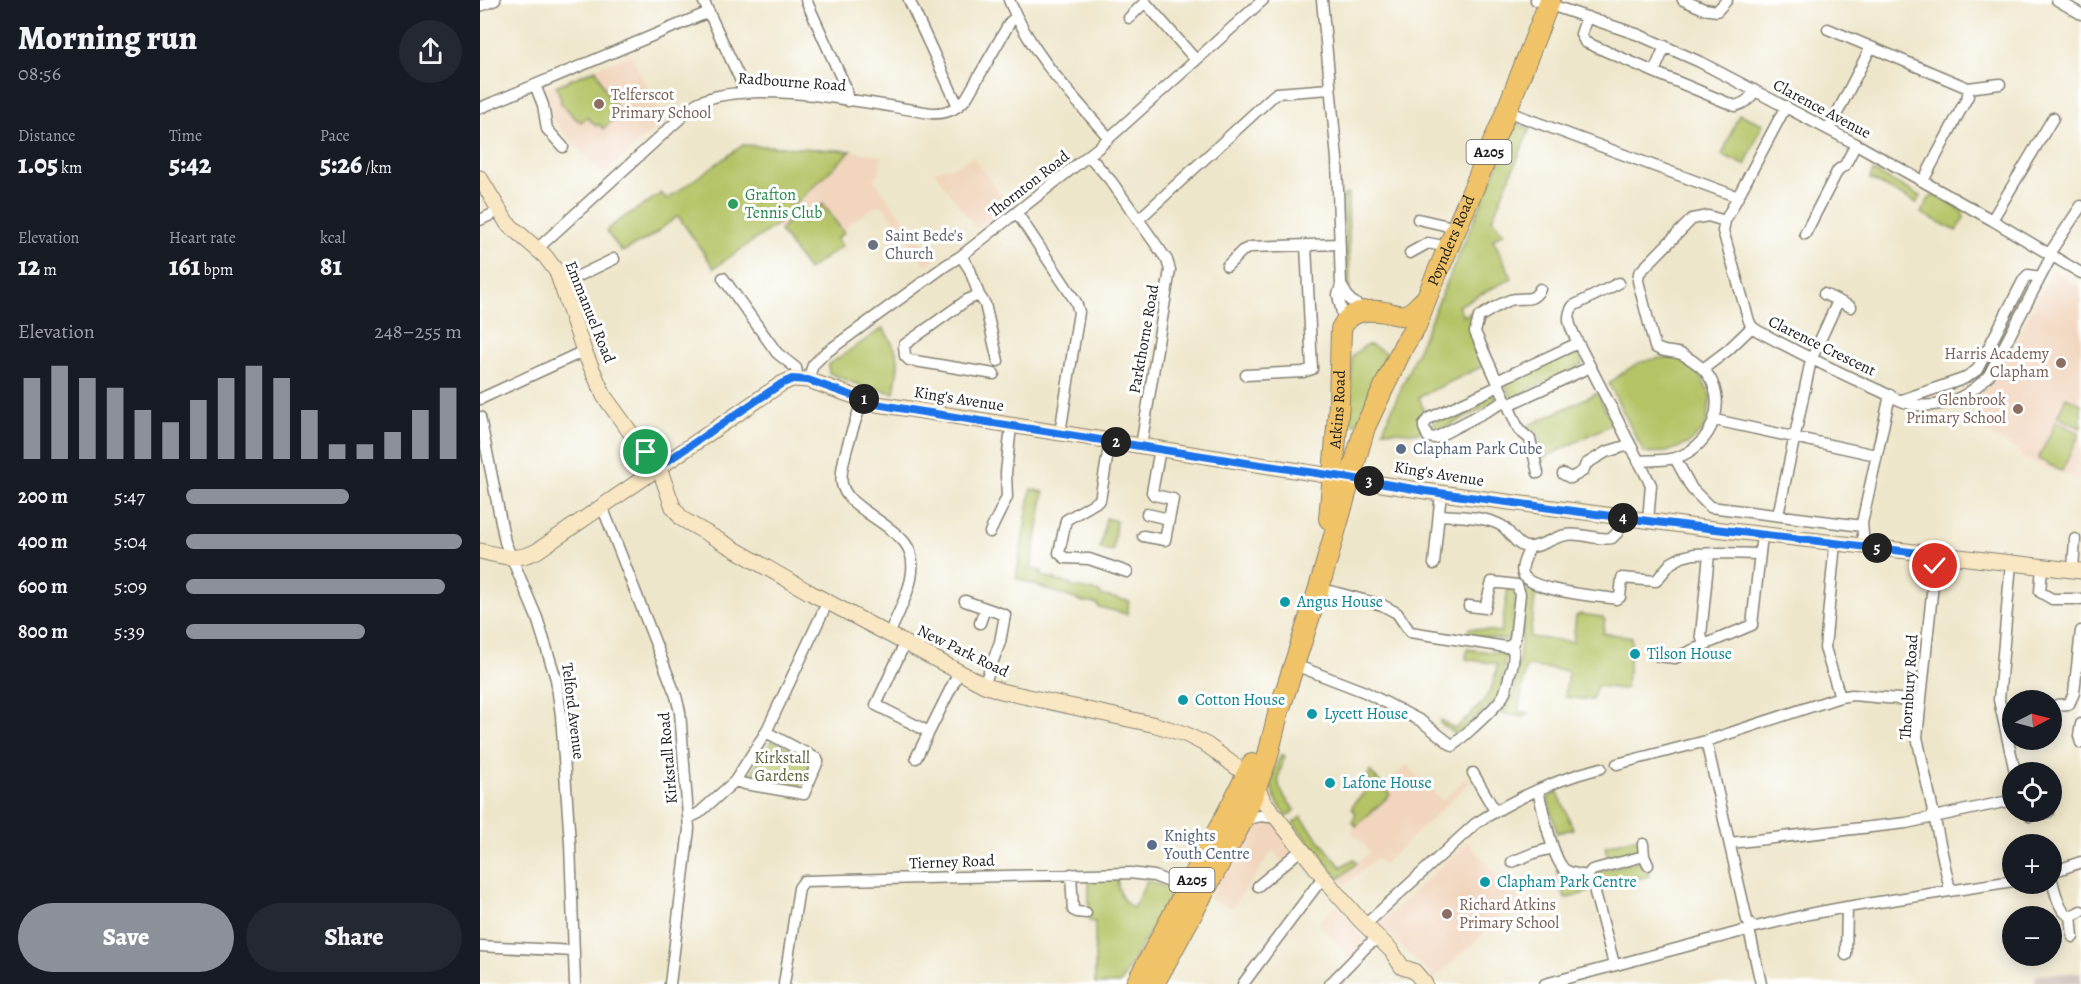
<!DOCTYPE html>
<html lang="en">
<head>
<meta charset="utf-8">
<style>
  body { margin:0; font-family:Alegreya,serif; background:#242831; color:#f1f3f6; height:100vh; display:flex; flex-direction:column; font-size:22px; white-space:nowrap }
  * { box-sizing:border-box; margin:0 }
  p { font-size:20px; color:#9ea1a6 }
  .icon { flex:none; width:33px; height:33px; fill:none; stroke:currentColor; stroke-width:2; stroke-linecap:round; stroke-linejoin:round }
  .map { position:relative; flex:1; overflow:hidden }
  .side { display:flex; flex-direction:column; background:#171b24; width:480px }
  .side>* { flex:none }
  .needle { width:39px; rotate:84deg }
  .buttons { position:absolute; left:1522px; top:690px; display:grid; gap:12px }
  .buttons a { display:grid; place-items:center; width:60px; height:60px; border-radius:50%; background:#171b24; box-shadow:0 3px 15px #0003; font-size:30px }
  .pin { position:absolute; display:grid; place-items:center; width:51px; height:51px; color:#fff; margin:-26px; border:3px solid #fff; border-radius:50%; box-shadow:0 2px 6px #0007 }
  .km { position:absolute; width:30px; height:30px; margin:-15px; border-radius:50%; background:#222; color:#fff; font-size:16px; line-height:30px; text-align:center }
  .round { display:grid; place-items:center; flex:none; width:63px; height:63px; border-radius:32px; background:#242831 }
  .head { display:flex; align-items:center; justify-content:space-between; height:102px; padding:0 18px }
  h1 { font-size:33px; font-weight:800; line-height:45px }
  .figures { display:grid; grid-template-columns:repeat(3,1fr); gap:9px; height:102px; padding:6px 18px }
  .figures div { display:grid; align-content:center }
  .figures b { font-size:26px; font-weight:800 }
  .figures small { font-size:16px; font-weight:400 }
  .figures p { font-size:16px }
  .chart { height:168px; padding:12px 18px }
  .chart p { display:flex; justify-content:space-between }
  .chart svg { width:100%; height:108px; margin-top:6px; stroke:#8c9099; stroke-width:6 }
  .action { display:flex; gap:12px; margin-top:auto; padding:12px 18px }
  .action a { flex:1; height:69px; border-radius:36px; background:#8c9099; color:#fff; font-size:24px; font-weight:800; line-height:69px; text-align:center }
  .action a+a { background:#242831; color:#f1f3f6 }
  ul { padding:0 18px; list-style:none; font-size:20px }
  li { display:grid; grid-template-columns:96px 72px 1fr; align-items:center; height:45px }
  li i { height:15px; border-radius:8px; background:#8c9099 }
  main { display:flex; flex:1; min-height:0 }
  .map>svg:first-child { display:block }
  .built { fill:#f1d5bd }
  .industrial { fill:#cec1ba }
  .green { fill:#b4c365; stroke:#687040; stroke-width:1.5 }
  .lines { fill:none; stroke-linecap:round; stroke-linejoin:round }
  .street-casing { stroke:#858173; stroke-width:13 }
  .secondary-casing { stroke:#858173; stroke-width:17 }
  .highway-casing { stroke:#858173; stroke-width:22 }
  .street { stroke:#fff; stroke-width:10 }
  .secondary { stroke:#f9e7c3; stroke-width:15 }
  .highway { stroke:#f0c369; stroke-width:20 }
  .route-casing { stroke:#fff; stroke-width:12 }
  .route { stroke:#1a73e8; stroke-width:8 }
  .education-dot { fill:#8d6e63; stroke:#fff; stroke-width:2 }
  .leisure-dot { fill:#2e9e5b; stroke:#fff; stroke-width:2 }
  .worship-dot { fill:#6b7280; stroke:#fff; stroke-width:2 }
  .service-dot { fill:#5c6f8a; stroke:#fff; stroke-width:2 }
  .culture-dot { fill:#0f9aa8; stroke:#fff; stroke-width:2 }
  .labels { text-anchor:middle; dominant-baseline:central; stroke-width:6; stroke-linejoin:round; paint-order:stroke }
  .shield { fill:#fff; stroke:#606060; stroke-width:1.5 }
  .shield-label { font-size:15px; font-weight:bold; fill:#1c1c1c }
  .street-label { font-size:16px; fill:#1c1c1c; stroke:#fff }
  .education-label { font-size:16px; fill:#785e54; stroke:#fff; text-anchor:start }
  .leisure-label { font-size:16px; fill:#27864d; stroke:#fff; text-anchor:start }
  .worship-label { font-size:16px; fill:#5b616d; stroke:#fff; text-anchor:start }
  .service-label { font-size:16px; fill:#4e5e75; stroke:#fff; text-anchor:start }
  .culture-label { font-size:16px; fill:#0d838f; stroke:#fff; text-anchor:start }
  .park-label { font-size:16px; fill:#595f39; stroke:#fff }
</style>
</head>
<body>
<main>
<section class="side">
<div class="head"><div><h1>Morning run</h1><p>08:56</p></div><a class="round"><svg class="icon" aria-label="share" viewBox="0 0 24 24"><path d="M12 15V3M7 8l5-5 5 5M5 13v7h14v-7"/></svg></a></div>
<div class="figures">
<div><p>Distance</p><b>1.05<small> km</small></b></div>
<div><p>Time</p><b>5:42</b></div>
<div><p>Pace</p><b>5:26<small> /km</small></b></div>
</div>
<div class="figures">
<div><p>Elevation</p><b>12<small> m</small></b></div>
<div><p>Heart rate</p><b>161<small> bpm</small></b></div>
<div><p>kcal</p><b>81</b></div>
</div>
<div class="chart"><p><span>Elevation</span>248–255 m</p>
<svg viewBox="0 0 160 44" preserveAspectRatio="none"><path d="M5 44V11M15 44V6M25 44V11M35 44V15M45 44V24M55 44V29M65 44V20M75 44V11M85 44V6M95 44V11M105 44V24M115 44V38M125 44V38M135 44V33M145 44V24M155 44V15"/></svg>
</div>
<ul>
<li><b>200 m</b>5:47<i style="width:59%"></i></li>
<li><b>400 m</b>5:04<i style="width:100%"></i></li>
<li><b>600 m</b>5:09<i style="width:94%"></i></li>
<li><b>800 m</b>5:39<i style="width:65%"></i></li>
</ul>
<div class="action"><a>Save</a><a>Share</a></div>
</section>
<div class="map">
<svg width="1601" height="984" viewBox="0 0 1601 984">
  <rect width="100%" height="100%" fill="#fff"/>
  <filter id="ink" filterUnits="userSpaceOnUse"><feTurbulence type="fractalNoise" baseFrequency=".0167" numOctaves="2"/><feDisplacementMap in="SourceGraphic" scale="12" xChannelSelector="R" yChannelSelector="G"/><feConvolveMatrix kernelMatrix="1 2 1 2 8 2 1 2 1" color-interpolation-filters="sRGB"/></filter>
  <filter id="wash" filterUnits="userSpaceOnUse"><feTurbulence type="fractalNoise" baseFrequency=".008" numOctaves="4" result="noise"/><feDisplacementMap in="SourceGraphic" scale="24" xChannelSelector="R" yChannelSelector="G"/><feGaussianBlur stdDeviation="1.35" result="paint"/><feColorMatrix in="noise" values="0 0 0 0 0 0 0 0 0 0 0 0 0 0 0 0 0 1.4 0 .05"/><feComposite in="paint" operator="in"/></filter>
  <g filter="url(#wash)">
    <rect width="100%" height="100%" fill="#eee6ca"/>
    <path class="built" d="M151,54L183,121L123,175L70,117L58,91Z
      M371,151L402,156L399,173L393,179L454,259L446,265L404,207L399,205L394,207L369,224L364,233L357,238L362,246L328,270L296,225Z
      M493,157L528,205L496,229L454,171L474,166Z
      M1572,270L1601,288V474L1599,479L1541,458V453L1492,423L1503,403L1499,395L1515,379L1521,369Z
      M927,765L962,801L987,777L990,782L903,865L896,858L865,885L859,879L890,852L871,831L910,795L903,787Z
      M797,818L822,849L802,862L793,850L752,908L728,899L769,824Z
      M987,842L1040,899L954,979L899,924Z
      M856,905L887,941L868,962L866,953L838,922Z"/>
    <path class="industrial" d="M1601,972V984H1555L1556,975Z"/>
    <path class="green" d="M116,69L128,96L136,106L135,108L140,114L123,129L119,124L116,126L107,117L101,122L96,119L80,102L81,100L76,86Z
      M1259,114L1283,124L1265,165L1242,155Z
      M1036,123L1050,129L1012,219L1024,233L1013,239L1032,278L978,306L983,316L993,312L998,318L1003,366L939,397L946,417L939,433L903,430Z
      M263,145L371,151L311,208L299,223L234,268L198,216L170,237L142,252L126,231C143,215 163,207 181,193L187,199Z
      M1393,171L1441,196L1437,203L1390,179Z
      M868,194L870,288H866L863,195Z
      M1452,196H1458L1482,210L1484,218L1476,231L1441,213L1448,200Z
      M343,204L364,233L357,238L362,246L328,270L300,231L314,214L324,223Z
      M403,328C423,360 419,357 414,393L376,384L349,373L348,365Z
      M886,345H891L907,353L882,415L876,424H873L870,421L872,356Z
      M1097,349L1103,363L1101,365L1033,398L1031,397L1025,385L1027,381Z
      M1197,357L1218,371L1231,397L1225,428L1209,443L1187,452L1164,453L1129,384C1154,362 1163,358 1197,357Z
      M1117,393L1132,424L1058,461L1056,443L1060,441L1055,430L1051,432L1046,427Z
      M1010,394L1017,396L1016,402L958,431L953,430L952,427L955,421Z
      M1586,397L1601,404V428L1577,417Z
      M1576,422L1600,433L1582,471L1558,459Z
      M551,489L564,492L551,569L562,571L561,576L576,579V581L590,583V586L620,592V595L649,601L647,614L618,607V604L603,602L536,578Z
      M626,518L636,521L633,551L620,549Z
      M1028,588L1036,593L1031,636L1025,640L988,635L989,628L1021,632Z
      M1045,591L1056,592L1050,637L1093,642L1096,616L1100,614L1122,617L1125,620L1123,633L1152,637L1146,688L1143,689L1117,686L1112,700L1085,697L1088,671L1046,666L1038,711L1049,713L1043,717L1020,713L1033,697L1039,662Z
      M987,649L1026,654L1019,697L976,735L960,723L961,720L975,729C998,707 1014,698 1017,664L986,659Z
      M293,739L332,762L319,789L266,781Z
      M801,754L805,756C795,784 796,787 815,810L807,817C788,790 787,784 801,754Z
      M890,771L910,795L876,826L872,822L876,813L872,809L874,803L883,794L889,779L887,777Z
      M1078,792L1093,829L1077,833L1068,800L1069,796Z
      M821,817L861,867L874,859L877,863L859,879L813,823Z
      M1158,837L1159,848L1156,853L1128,860L1125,846Z
      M1158,861L1164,862L1169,876L1118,889L1115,878L1117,872Z
      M1077,871L1086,877L1101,881L1108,892L1085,899Z
      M609,877H637C638,890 641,901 653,908L668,880L693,891L640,984H615V922L609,921Z"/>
  </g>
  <g filter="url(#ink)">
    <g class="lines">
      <g class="street-casing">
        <path id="street" d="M223,0L260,79L263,92
          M326,0L365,86L368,101
          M429,0L478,106
          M529,0C552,55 590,93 629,138
          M842,0L857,159L861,285L858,295L864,322
          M1056,0L1159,35L1220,62L1376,144L1512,220L1601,273
          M1203,0L1224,9L1237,11L1247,0
          M1577,0L1601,14
          M0,6L15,0
          M1107,17L1101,34L1105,42L1174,72
          M649,18L665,2L715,59
          M1348,29L1391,47
          M1185,46L1174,72L1255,106C1264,103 1271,100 1274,90
          M55,85L63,105L67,129L83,147
          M1488,88L1520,84
          M1306,106L1245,221L1243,231L1269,321L1272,327L1278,331C1317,352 1357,372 1398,390C1409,395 1423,404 1436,405C1465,408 1490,396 1509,375L1572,255
          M0,108L229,12
          M1026,111L1258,197
          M1349,129L1391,47L1488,88V96L1443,181
          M609,156L631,181L687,260L690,270L661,446
          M537,213L596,302L599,312L580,433
          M938,219L977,228
          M0,220L19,211
          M658,220L792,97L797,93L850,89
          M1512,220L1573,118
          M1325,234L1358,170L1365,165L1376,144
          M57,249L217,103C271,77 391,104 451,113C466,114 478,109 487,97L530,22L536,17
          M930,253L948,243L968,247
          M1569,254L1601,206
          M481,256L490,270L499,295
          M747,266L762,251L771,247L859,244
          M243,278L297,353L316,368L318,379
          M82,284L134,259
          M861,285L870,300L885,310
          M1344,294L1371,307
          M1098,343L1171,485L1168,521
          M1223,369L1248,350L1272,327
          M514,374L429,360L425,356L424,345L487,300L499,295L505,304L518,361
          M766,375L823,372L832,369L826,245
          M328,380L333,365L344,354L465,266L481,256L618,148L783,0
          M1017,381L1098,343C1092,330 1084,319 1093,306L1139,283
          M1019,386L950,418L944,424V428L948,437L955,438L1026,401
          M0,399L104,351
          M383,399C377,417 358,466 362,484C365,497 376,504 385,511C398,521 415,530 425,543C445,569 419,609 409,635
          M1422,400L1483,379L1497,370L1544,279L1548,275L1560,277
          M1028,405L1110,367
          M0,417L25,542L57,618L76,679L81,715L90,843L95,984
          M1235,420L1396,455
          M630,441L620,500L586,520L579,553L585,558L609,559L647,572
          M1195,458L1212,489L1230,507L1382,526
          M1158,461C1170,460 1184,461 1195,458C1232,447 1251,400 1224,370C1219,365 1208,357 1201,354C1192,351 1183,353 1175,347L1158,281L1159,273L1212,219L1228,216L1245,221
          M1058,473L1050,439L1039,430L995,332L999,317C1009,311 1019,304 1030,300C1043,296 1052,304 1060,289
          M1083,474L1091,478L1103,471L1106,464L1126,452L1149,445
          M961,493L959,512L962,515C980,517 1006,516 1022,526C1031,532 1035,545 1046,547C1058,549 1073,537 1086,535C1101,532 1117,541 1132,538L1138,532L1140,517
          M122,506L196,696L200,712L209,829L190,984
          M667,514L689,519
          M1298,515L1331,360L1358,301
          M510,532L527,497L526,473L531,426
          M663,536L685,540L693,499L674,495L672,492L680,449
          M1355,543L1345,648L1360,697
          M1384,547L1382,523L1410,395
          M1049,548C1047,556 1040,566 1043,574C1049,591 1118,596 1136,599L1140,597L1142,578L1176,581L1191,563L1202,557L1214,554L1240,553L1279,554
          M1229,554L1221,635L1224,645L1272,625L1282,535
          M1456,555L1437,737L1470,890
          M1531,563L1519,700L1535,772
          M954,564L959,512
          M1562,567L1560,592L1572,599H1601
          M1593,570L1595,539
          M839,588L902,605L917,613L930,632L1026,647L1032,645
          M485,601L525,615L520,642L504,685
          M500,623L505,608
          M425,643L396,705L449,732
          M1178,656L1195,658L1224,645
          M815,665L885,692L941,721L973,746C986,733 1015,710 1023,696C1027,689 1028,681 1030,673C1033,665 1035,654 1032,645L1035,639L1040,594L1037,585L1012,582L1005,608L989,606
          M1577,705L1589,704L1594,693L1601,631
          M1601,724L1599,736L1601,743
          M286,732L255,781L265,784L324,794L338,761L337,759L286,732L348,601
          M1226,741L1267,920L1271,926L1276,927L1329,914L1367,907L1533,881
          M436,758L479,672
          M1137,764L1226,741L1360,697L1372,695L1441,701
          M993,773L1015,811
          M1058,791C1063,809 1072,858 1084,869C1090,874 1099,874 1107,876L1113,885L1134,964
          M1548,812L1550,816L1568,812
          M209,818L219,813L255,781
          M763,820L781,816L797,818
          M1250,843L1426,823L1533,800
          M1163,844L1164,856L1168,865
          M1032,862L1054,853L1073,848
          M1572,872L1601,862
          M591,874L593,910L597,912L606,913
          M1107,876L1112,870L1164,856
          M1572,880C1574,888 1580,916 1591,915C1595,915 1598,912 1601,911
          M778,886L822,849
          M1591,915L1593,937
          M885,925L995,824C1032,800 1077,779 1121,768
          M0,946L94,951
          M1366,955L1367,907
          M304,984L319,888L324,881L650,873L674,876L710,890
          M763,984L843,877
          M850,984L888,945L899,938
          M1065,984L1263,931L1270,934L1281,984"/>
      </g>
      <g class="secondary-casing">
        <path id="secondary" d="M0,178L27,223L65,256L77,272L104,351L124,396L182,476L193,507L202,519L329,592L504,685L521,691L676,725L705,734L727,745L767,775L776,786L785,803L853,889L880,920L911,950L922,967L934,971L945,984
          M0,551C23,556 35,562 57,551L301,384L312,379L328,380L396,404L411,406L945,491L1217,527L1601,571"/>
      </g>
      <g class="highway-casing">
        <g id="highway">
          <path id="s1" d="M849,519L859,404L861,329C870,310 886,309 905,312C911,313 918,316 924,315C935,313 937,305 946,299"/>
          <path d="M656,984L753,802L772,764"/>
          <path id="s2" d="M674,984L763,820L787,759L798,714L839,588L885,427L924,345L936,326L946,299L1024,117L1070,0"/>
        </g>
      </g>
      <use href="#street" class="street"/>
      <use href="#secondary" class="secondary"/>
      <use href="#highway" class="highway"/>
    </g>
  </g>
  <g class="lines" filter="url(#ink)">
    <g class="route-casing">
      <path id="route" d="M166,452L177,468L301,384L312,379L328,380L396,404L437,411L767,463L870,478L945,491L1168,521L1456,555L1455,566"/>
    </g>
    <use href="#route" class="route"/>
  </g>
  <g class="education-dot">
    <circle cx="119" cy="104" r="6"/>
    <circle cx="1581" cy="363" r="6"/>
    <circle cx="1538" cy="409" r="6"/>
    <circle cx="967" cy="914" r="6"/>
  </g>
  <circle class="leisure-dot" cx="253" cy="204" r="6"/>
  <circle class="worship-dot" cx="393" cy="245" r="6"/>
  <g class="service-dot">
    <circle cx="921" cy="449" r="6"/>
    <circle cx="672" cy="845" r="6"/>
  </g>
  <g class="culture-dot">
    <circle cx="805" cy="602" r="6"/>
    <circle cx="1155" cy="654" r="6"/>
    <circle cx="703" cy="700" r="6"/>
    <circle cx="832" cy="714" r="6"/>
    <circle cx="850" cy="783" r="6"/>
    <circle cx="1005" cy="882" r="6"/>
  </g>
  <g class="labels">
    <g class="shield">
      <rect x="986.5" y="140" width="45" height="24" rx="4.5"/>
      <rect x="689.5" y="868" width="45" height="24" rx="4.5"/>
    </g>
    <g class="shield-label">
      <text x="1009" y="152">A205</text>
      <text x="712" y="880">A205</text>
    </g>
    <g class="street-label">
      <text transform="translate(312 82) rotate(4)">Radbourne Road</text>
      <text transform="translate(1342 109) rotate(28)">Clarence Avenue</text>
      <text transform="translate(549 184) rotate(-38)">Thornton Road</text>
      <text stroke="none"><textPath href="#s2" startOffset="804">Poynders Road</textPath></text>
      <text transform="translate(110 312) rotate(68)">Emmanuel Road</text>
      <text transform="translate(664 339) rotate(-80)">Parkthorne Road</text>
      <text transform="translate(1342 346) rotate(26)">Clarence Crescent</text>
      <text transform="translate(479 399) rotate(9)">King's Avenue</text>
      <text stroke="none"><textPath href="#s1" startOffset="110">Atkins Road</textPath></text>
      <text transform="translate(959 474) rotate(9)">King's Avenue</text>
      <text transform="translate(483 651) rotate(26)">New Park Road</text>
      <text transform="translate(1429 687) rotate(-86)">Thornbury Road</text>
      <text transform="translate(93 711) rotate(83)">Telford Avenue</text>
      <text transform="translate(188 758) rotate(-95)">Kirkstall Road</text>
      <text transform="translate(472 862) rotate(-2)">Tierney Road</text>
    </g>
    <g class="education-label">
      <text x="131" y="95">Telferscot<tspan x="131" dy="18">Primary School</tspan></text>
      <text x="1569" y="354" text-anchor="end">Harris Academy<tspan x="1569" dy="18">Clapham</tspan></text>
      <text x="1526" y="400" text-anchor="end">Glenbrook<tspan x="1526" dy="18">Primary School</tspan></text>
      <text x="979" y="905">Richard Atkins<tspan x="979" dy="18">Primary School</tspan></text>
    </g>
    <g class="leisure-label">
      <text x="265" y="195">Grafton<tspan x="265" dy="18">Tennis Club</tspan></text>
    </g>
    <g class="worship-label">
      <text x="405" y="236">Saint Bede's<tspan x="405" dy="18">Church</tspan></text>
    </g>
    <g class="service-label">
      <text x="933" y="449">Clapham Park Cube</text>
      <text x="684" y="836">Knights<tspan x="684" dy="18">Youth Centre</tspan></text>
    </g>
    <g class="culture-label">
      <text x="817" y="602">Angus House</text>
      <text x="1167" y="654">Tilson House</text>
      <text x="715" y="700">Cotton House</text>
      <text x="844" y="714">Lycett House</text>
      <text x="862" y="783">Lafone House</text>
      <text x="1017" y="882">Clapham Park Centre</text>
    </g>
    <g class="park-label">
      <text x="302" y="758">Kirkstall<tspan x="302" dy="18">Gardens</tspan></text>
    </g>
  </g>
</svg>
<div class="buttons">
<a><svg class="needle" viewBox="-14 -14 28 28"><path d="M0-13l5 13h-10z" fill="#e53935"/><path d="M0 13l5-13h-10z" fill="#9ea1a6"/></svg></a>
<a><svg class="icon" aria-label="locate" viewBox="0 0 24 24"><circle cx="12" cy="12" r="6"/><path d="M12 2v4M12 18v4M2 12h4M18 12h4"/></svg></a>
<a>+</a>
<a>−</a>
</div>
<div class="pin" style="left:166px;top:452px;background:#1e9e55"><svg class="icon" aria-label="arrive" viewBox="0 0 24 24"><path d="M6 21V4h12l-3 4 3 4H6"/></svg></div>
<div class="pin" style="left:1455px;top:566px;background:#d93025"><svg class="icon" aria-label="check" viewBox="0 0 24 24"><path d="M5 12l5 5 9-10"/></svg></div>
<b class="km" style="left:384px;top:399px">1</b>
<b class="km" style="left:636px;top:442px">2</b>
<b class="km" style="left:889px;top:481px">3</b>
<b class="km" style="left:1143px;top:518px">4</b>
<b class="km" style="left:1397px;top:548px">5</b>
</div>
</main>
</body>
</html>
